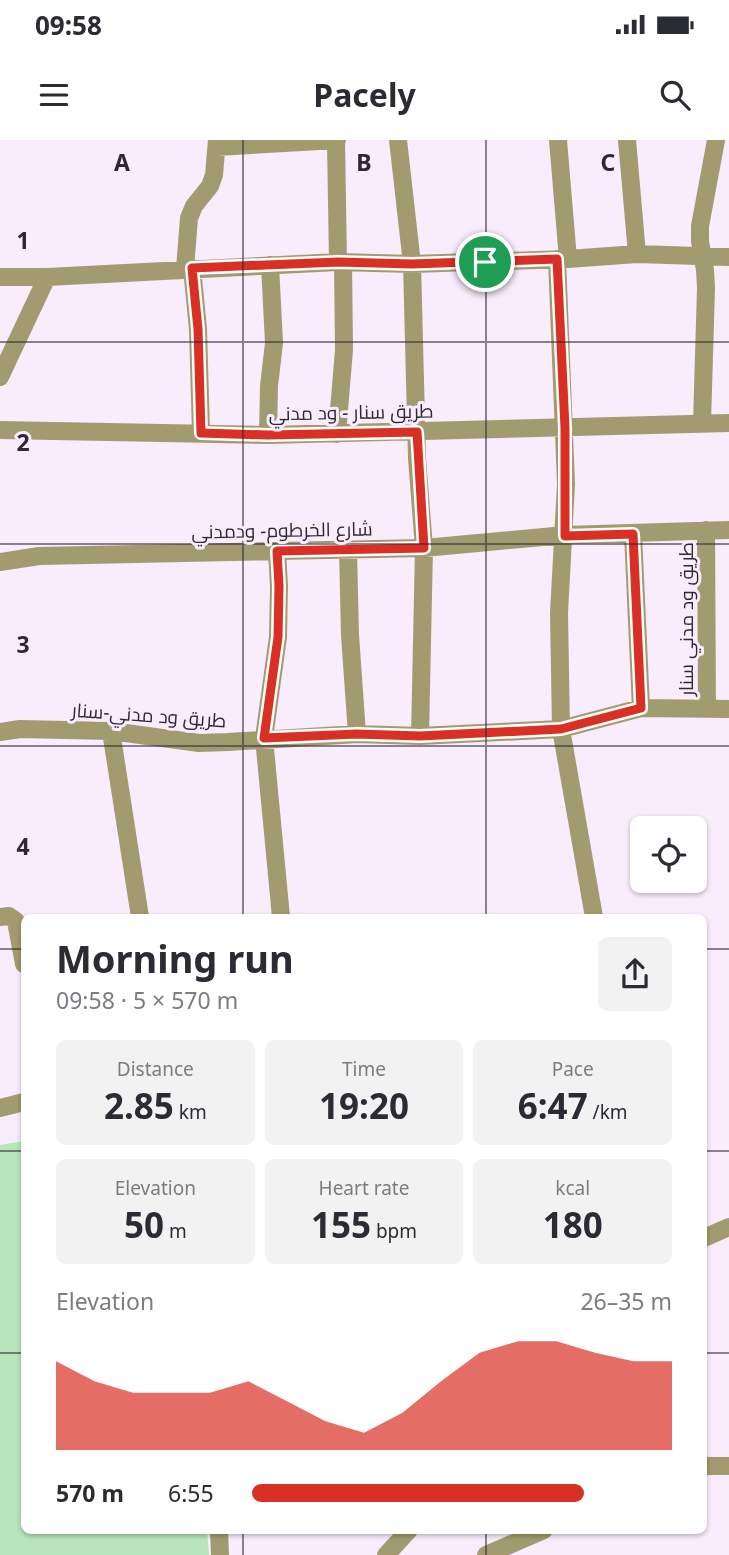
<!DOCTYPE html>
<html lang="en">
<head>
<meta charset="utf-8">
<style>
  body { margin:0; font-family:"Noto Sans",Cairo,sans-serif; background:#f2f2f3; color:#2b2b33; height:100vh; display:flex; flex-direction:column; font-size:26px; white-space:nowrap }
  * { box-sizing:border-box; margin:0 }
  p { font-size:23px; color:#7c7c81 }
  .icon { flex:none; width:38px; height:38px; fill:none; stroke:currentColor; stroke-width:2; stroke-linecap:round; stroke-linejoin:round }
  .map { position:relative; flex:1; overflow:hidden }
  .panel { position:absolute; left:21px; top:774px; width:686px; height:620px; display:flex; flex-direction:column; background:#fff; border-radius:10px; box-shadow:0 2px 5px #0004 }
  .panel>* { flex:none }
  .buttons { position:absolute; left:630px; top:676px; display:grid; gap:14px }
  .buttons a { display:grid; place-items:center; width:77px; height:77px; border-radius:10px; background:#fff; box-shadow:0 2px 5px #0004; font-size:35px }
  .pin { position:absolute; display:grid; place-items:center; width:60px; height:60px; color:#fff; margin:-30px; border:4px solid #fff; border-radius:50%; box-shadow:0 2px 7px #0007 }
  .round { display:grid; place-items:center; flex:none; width:74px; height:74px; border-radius:10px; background:#f2f2f3 }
  .summary { display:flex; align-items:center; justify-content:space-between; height:119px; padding:0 35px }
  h1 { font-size:38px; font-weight:700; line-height:52px }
  .figures { display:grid; grid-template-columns:repeat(3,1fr); gap:10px; height:119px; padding:7px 35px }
  .figures div { display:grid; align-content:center; border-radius:10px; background:#f2f2f3; text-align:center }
  .figures b { font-size:35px; font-weight:700 }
  .figures small { font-size:19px; font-weight:400 }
  .figures p { font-size:19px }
  .chart { height:196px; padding:14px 35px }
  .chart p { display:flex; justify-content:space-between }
  .chart svg { width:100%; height:126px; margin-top:7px; fill:#d93025; opacity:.7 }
  ul { padding:0 35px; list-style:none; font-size:23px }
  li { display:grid; grid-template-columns:112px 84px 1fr; align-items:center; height:52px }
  li i { height:18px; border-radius:9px; background:#d93025 }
  .status { display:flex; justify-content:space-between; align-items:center; height:49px; padding:0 35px; background:#fff; direction:ltr }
  .status svg { height:19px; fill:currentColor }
  header { display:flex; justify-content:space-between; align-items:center; height:91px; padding:0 35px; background:#fff; font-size:32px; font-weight:700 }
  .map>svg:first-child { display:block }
  .green { fill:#b8e5b9 }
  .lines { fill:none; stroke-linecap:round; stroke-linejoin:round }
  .street { stroke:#a29b6f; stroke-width:18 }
  .route-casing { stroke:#fff; stroke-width:14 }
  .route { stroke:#d93025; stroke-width:9 }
  .grid { fill:none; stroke:#2f2731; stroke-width:2; stroke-opacity:0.55 }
  .labels { text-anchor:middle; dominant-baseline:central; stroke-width:6; stroke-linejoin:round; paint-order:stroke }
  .street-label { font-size:19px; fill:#2f2731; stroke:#f9ecfc }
  .grid-label { font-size:23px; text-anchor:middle; font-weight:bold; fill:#2f2731; stroke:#f9ecfc; stroke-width:6; stroke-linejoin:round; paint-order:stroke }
</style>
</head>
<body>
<div class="status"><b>09:58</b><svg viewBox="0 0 49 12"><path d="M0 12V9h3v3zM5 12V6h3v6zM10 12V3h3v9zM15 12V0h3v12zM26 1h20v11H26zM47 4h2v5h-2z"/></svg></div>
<header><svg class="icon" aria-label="menu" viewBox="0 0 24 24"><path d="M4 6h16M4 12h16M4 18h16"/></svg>Pacely<svg class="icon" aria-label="search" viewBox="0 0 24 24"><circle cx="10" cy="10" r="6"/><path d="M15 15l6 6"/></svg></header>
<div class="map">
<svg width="729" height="1415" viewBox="0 0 729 1415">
  <rect width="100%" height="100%" fill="#f9ecfc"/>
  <path class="green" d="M24,1001V1390H207L209,1415H0V1005Z"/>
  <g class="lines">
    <path class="street" d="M336,0L338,122
      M398,0L412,124L417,318L424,408L420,596
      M558,0L568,119
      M627,0L637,114
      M217,7L337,0
      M557,119L566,344L559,473L561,589L594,777
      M192,128L198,189L201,293
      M185,129L189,78L194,66L210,46L214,35L217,0
      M0,137H47L338,122L412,124L568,119L637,114L729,117
      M0,237L47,137
      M702,283L706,148L705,130L700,101V86L716,0
      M0,290L268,295L729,283
      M337,294L344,210L343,122
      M268,295L269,246L274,203L270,125
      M706,390L707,568
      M633,394L641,568
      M348,410L350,495L357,594
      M277,411L279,446L278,497L264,598L281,777
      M0,422L39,416L424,408L565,395L729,390
      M111,591L140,777
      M0,592L20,589L111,591L199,603L228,602L357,594L420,596L561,589L641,568L729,569
      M0,777L9,776L16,781L24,824
      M0,968L24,962
      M704,1098L729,1087
      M704,1326H729
      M219,1390L220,1415
      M386,1415L409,1390
      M486,1415L544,1390"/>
  </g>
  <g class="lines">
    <g class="route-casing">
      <path id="route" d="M557,119L565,288V396L633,394L641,568L561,589L420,596L357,594L264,598L278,497L279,446L277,411L424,408L417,292L268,295L201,293L198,189L192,128L338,122L412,124Z"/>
    </g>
    <use href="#route" class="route"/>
  </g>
  <path class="grid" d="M243,0V777M486,0V777M0,202H729M0,404H729M0,606H729M0,809H24M704,809H729M0,1011H24M704,1011H729M0,1213H24M704,1213H729M243,1390V1415M486,1390V1415"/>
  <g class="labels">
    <g class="street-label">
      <text transform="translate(351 272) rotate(-1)">طريق سنار - ود مدني</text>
      <text transform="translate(282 390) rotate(-1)">شارع الخرطوم- ودمدني</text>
      <text transform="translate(686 479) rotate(-90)">طريق ود مدني سنار</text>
      <text transform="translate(149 575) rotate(4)">طريق ود مدني-سنار</text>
    </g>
  </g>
  <g class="grid-label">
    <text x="122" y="31">A</text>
    <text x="364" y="31">B</text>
    <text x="608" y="31">C</text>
    <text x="23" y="109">1</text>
    <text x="23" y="311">2</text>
    <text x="23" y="513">3</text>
    <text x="23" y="715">4</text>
  </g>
</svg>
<div class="buttons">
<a><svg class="icon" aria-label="locate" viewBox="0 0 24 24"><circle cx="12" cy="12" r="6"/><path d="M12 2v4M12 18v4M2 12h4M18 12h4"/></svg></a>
</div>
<div class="pin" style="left:485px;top:122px;background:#1e9e55"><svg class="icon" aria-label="arrive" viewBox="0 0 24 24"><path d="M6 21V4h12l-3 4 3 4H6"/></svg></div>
<section class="panel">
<div class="summary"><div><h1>Morning run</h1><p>09:58 · 5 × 570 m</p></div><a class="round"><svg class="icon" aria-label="share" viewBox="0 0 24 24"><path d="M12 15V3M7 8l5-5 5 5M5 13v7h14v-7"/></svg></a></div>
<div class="figures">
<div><p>Distance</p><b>2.85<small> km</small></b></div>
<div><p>Time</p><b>19:20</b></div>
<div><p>Pace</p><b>6:47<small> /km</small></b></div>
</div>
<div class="figures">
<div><p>Elevation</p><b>50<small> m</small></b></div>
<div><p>Heart rate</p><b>155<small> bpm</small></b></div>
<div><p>kcal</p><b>180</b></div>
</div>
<div class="chart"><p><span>Elevation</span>26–35 m</p>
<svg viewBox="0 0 160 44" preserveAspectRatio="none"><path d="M0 44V13L10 20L20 24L30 24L40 24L50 20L60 27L70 34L80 38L90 31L100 20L110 10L120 6L130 6L140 10L150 13L160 13V44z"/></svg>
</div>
<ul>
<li><b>570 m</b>6:55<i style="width:79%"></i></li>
</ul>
</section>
</div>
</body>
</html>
